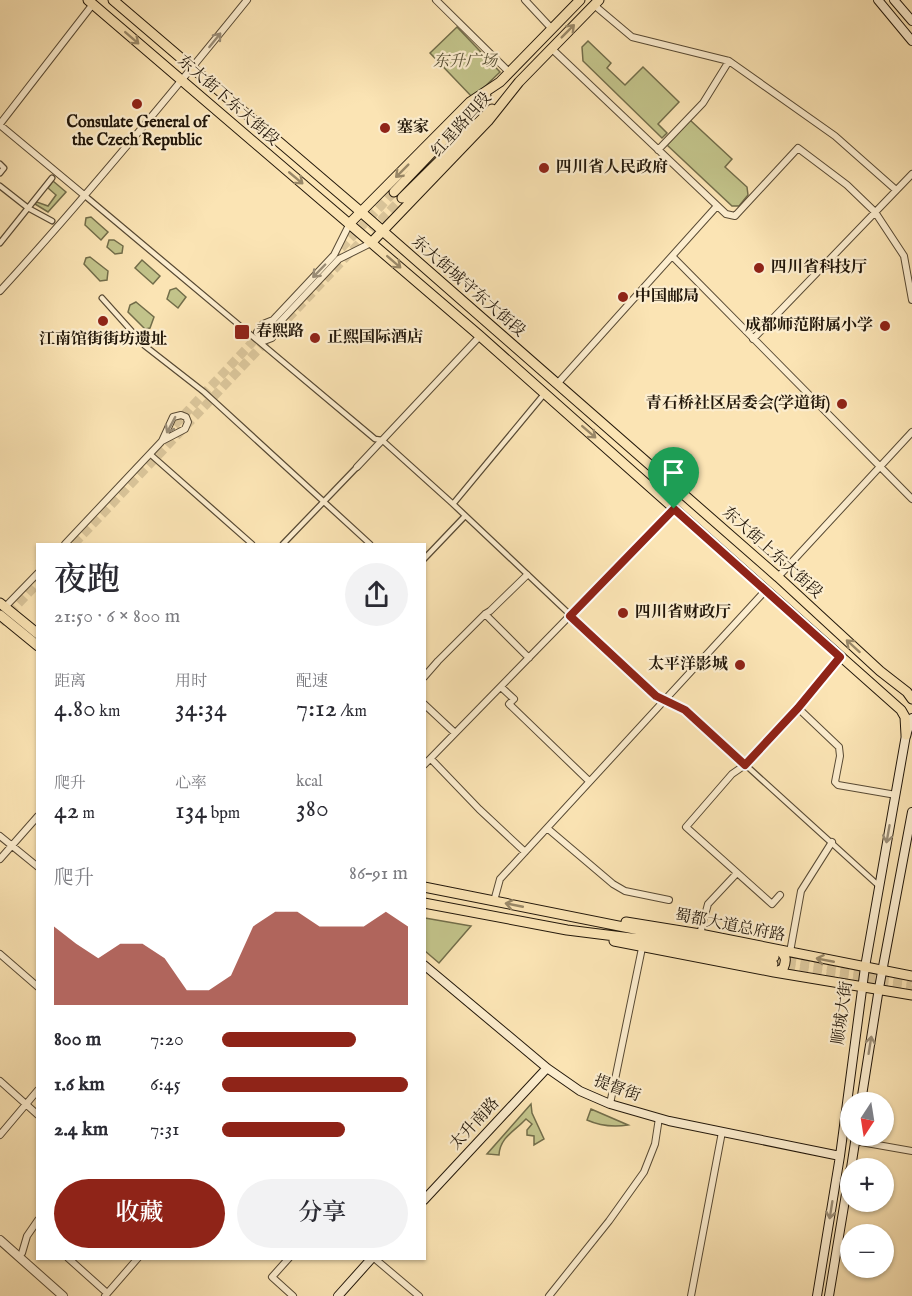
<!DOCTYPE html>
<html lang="zh">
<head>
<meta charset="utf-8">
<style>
  body { margin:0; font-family:"IM FELL English","Noto Serif SC",serif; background:#f2f2f3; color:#2b2b33; height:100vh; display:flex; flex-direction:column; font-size:22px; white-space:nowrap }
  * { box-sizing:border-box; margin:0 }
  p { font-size:20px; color:#7c7c81 }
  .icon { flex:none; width:33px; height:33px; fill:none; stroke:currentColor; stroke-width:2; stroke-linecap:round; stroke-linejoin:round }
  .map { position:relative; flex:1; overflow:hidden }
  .drawer { position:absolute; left:36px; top:543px; width:390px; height:717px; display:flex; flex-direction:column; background:#fff; border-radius:0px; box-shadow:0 2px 4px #0004 }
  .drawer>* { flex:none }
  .needle { width:39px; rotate:192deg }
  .tools { position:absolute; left:840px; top:1092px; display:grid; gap:12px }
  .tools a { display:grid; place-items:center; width:54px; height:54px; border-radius:50%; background:#fff; box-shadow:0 2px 4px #0004; font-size:30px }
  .pin { position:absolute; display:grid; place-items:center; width:51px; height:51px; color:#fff; margin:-62px -26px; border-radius:50% 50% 50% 0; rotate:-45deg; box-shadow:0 0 6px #0007 }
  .pin .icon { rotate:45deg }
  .round { display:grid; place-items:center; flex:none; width:63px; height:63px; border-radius:32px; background:#f2f2f3 }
  .summary { display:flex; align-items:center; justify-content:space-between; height:102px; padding:0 18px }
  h1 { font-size:33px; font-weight:600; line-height:45px }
  .figures { display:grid; grid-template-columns:repeat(3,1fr); gap:9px; height:102px; padding:6px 18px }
  .figures div { display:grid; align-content:center }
  .figures b { font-size:26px; font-weight:600 }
  .figures small { font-size:16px; font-weight:400 }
  .figures p { font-size:16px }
  .chart { height:168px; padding:12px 18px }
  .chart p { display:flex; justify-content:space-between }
  .chart svg { width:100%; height:108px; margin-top:6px; fill:#8f2418; opacity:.7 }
  .action { display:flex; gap:12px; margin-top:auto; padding:12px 18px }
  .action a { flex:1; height:69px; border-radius:36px; background:#8f2418; color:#fff; font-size:24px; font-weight:600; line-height:69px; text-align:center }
  .action a+a { background:#f2f2f3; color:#2b2b33 }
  ul { padding:0 18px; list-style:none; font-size:20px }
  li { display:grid; grid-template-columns:96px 72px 1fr; align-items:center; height:45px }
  li i { height:15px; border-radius:8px; background:#8f2418 }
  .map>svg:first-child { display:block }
  .green { fill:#c2c38a; stroke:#726d4a; stroke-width:1.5 }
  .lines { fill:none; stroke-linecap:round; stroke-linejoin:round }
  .primary-tunnel { stroke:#dac59a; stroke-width:9; stroke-dasharray:9 4.5; stroke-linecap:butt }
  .pedestrian-casing { stroke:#584a34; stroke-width:7 }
  .minor-casing { stroke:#584a34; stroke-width:8 }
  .tertiary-casing { stroke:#584a34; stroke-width:10 }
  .secondary-casing { stroke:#22170a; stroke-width:10 }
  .primary-casing { stroke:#22170a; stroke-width:11 }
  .pedestrian { stroke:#fcedce; stroke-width:4.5 }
  .minor { stroke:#fcedce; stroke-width:6 }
  .tertiary { stroke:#fcedce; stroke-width:8 }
  .secondary { stroke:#fcedce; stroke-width:8 }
  .primary { stroke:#fbe4b4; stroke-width:9 }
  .oneway { stroke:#998868 }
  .oneway2 { stroke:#9a8d76 }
  .route-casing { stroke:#fff; stroke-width:12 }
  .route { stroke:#8f2418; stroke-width:8 }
  .poi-dot { fill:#8f2418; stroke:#fcedce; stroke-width:2 }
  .labels { text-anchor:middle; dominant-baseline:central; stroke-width:4.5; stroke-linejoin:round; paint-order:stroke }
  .park-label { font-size:16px; font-style:italic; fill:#5a5337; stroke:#fcedce }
  .street-label { font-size:16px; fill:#22170a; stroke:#fcedce }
  .poi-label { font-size:16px; font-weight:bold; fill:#22170a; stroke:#fcedce; text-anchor:start }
</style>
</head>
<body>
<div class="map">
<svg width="912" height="1296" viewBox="0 0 912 1296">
  <rect width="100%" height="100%" fill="#fbe4b4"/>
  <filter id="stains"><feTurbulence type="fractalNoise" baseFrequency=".00333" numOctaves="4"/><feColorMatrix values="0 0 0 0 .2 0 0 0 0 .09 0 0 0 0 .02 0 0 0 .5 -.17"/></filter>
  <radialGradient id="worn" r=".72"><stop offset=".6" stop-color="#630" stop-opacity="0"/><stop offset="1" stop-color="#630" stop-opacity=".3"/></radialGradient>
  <path class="green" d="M457,27L500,72L473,98L430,53Z
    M588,41L611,63L607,68L625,85L643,67L679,102L658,124L667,133L662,138L583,61L582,47Z
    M690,120L732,159L725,167L747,187L748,195L739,206H732L667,145Z
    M53,181L66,192L48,212L35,204L37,202L48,206L56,195L48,188Z
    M91,217L108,232L101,240L85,225L86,218Z
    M109,240H114L123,246L122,253L115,254L107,247Z
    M90,257L108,271L107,280L100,281L84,264L86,258Z
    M142,260L160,276L153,284L135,268Z
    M176,288L186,297L178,308L167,299L170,290Z
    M136,302L154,317L150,328L145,329L128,312L130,305Z
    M424,918H425L471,926L439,963L425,951Z
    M531,1104L532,1113L544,1139L534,1145V1136L527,1135V1130L532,1124L526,1119C515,1131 500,1137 499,1155L487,1154Z
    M591,1109L628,1125C614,1127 600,1126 587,1120Z"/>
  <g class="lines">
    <path class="primary-tunnel" d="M332,258L394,192
      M165,435L277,316
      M74,544L402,198
      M0,623L38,583
      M774,957L912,982
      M773,964L912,990"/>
    <g class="pedestrian-casing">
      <path id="pedestrian" d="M0,164L4,168L0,173
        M0,186L28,208L52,221
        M84,195L375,439L382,440L453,504L656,696L685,710L879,886
        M0,243L52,178
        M102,298L145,346L204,392L370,544
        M150,454L252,544
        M453,504L545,393
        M283,544L357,467
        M424,559L465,516"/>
    </g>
    <g class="minor-casing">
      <path id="minor" d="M436,0L509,72
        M525,0L552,29
        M594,5L632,37L729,61L835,136L896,190
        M551,48L726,214L735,216L798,148L847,185L875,212L904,256L912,300
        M0,124L93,4
        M0,125L84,195
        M658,150L703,103L729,61
        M350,223L334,255L273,320L263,324L257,332L261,340L264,341L272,338L278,324L339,259L371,243
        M673,257L912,499
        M0,291C86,197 167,99 247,0
        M753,339L912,174
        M557,384L717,206
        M357,467L480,336
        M65,544L162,441L173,417L181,415L186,417L188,422L185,429L162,441
        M778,577L912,432
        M5,607L38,573
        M485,614L529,658
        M424,677L438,661L485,614L490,611L527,575
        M501,687L514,699L509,704L589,781
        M424,704L455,733
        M798,708L839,747L840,756L835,782L838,785L896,795
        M431,759L479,809L525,852
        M424,765L674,509
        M547,828L613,884L625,891L669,900
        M0,836L38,867
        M0,859L38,816
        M780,895L772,904L686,827L732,774L745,765L798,708L840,657
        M494,901L500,879L765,591
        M700,934L708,904L737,873
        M790,952L801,891L832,842
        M0,954L38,987
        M0,1081L38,1115
        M610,1104L642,948
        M0,1135L38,1090
        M855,1141L912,1151
        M22,1253L27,1236L38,1220
        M68,1258L107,1293
        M289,1258L272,1277L293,1296
        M374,1258L419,1296
        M105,1296L138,1258
        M549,1296L609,1221L644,1172L655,1144L659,1118
        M691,1296L722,1132"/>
    </g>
    <g class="tertiary-casing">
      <path id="tertiary" d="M0,1240L63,1296"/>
    </g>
    <g class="secondary-casing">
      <path id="secondary" d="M878,0L912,41
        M894,0L912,21
        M424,965L547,1068L580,1091L610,1104L669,1121L840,1156
        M861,1102L879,988L912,812
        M851,1168L856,1136
        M424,1200L547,1068
        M338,1296L372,1258
        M817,1296L840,1156L865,967L906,735L912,718
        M829,1296L850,1170"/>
    </g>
    <g class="primary-casing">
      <path id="primary" d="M88,0L480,336L901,710L905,717L906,735
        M113,0L361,212L778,577L880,671L907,692L912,699
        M394,192L486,96
        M402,198L492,109
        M350,223L470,102L500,82L580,0
        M371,243L488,121L519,82L599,0
        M0,603L38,634
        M0,615L38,646
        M424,887L774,957
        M424,903L567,930L639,939L773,964
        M626,922L700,934L912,976
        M614,941L774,972L912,995
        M776,972L783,969C787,960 786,956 779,950"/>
    </g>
    <use href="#pedestrian" class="pedestrian"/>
    <use href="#minor" class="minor"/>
    <use href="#tertiary" class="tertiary"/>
    <use href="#secondary" class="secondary"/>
    <use href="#primary" class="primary"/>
  </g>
  <defs><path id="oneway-shaft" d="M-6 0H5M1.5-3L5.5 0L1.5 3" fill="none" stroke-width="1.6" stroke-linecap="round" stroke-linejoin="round" transform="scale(1.5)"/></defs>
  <g class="oneway">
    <use href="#oneway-shaft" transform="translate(568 31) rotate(-45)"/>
    <use href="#oneway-shaft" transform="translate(132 38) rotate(41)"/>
    <use href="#oneway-shaft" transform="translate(402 171) rotate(135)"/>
    <use href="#oneway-shaft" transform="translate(296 178) rotate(40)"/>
    <use href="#oneway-shaft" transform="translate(394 262) rotate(41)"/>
    <use href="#oneway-shaft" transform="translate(589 432) rotate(41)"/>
    <use href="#oneway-shaft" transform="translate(853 646) rotate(-138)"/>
    <use href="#oneway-shaft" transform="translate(514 905) rotate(-169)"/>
    <use href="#oneway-shaft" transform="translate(825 960) rotate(-169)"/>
  </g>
  <g class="oneway2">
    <use href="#oneway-shaft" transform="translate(215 40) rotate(-51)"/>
    <use href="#oneway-shaft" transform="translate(319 271) rotate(134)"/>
    <use href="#oneway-shaft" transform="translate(171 425) rotate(118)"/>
    <use href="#oneway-shaft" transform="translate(888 834) rotate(100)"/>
    <use href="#oneway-shaft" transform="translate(870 1045) rotate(-81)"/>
    <use href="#oneway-shaft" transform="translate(831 1210) rotate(99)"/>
  </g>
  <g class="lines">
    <g class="route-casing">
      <path id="route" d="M674,509L840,657L798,708L745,765L685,710L656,696L570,616Z"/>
    </g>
    <use href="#route" class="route"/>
  </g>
  <g class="poi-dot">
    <circle cx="137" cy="104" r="6"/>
    <circle cx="385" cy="128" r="6"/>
    <circle cx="544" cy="168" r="6"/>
    <circle cx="759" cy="268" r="6"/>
    <circle cx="623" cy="297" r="6"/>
    <circle cx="103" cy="321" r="6"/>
    <circle cx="885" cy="326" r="6"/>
    <rect x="234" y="324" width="16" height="16" rx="3"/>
    <circle cx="315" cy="338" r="6"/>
    <circle cx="842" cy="404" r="6"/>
    <circle cx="623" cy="613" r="6"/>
    <circle cx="740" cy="665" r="6"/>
  </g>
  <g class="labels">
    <g class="park-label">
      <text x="465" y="62">东升广场</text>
    </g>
    <g class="street-label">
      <text transform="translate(228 101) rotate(41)">东大街下东大街段</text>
      <text transform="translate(462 125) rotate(-48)">红星路四段</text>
      <text transform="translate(468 287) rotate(41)">东大街城守东大街段</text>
      <text transform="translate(772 553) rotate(42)">东大街上东大街段</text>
      <text transform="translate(730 926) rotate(11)">蜀都大道总府路</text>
      <text transform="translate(843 1013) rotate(-82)">顺城大街</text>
      <text transform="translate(617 1089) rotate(20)">提督街</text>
      <text transform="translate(475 1124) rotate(-47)">太升南路</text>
    </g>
    <g class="poi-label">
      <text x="137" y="123" text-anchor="middle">Consulate General of<tspan x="137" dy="18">the Czech Republic</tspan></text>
      <text x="397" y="128">塞家</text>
      <text x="556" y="168">四川省人民政府</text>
      <text x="771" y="268">四川省科技厅</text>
      <text x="635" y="297">中国邮局</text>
      <text x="873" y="326" text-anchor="end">成都师范附属小学</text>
      <text x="256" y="332">春熙路</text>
      <text x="327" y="338">正熙国际酒店</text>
      <text x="103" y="340" text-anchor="middle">江南馆街街坊遗址</text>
      <text x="830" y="404" text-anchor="end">青石桥社区居委会(学道街)</text>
      <text x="635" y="613">四川省财政厅</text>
      <text x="728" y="665" text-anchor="end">太平洋影城</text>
    </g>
  </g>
  <rect width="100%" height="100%" filter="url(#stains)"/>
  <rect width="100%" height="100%" fill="url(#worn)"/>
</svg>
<div class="tools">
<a><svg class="needle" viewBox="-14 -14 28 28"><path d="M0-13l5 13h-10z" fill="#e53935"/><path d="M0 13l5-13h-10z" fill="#7c7c81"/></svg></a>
<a>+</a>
<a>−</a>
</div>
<div class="pin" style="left:674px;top:509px;background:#1e9e55"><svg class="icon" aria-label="arrive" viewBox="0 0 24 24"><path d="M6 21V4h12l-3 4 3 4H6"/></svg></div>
<section class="drawer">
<div class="summary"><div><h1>夜跑</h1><p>21:50 · 6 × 800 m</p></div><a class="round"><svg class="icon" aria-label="share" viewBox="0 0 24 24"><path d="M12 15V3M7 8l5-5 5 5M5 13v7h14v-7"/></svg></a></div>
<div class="figures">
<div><p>距离</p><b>4.80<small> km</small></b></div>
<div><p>用时</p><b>34:34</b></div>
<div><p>配速</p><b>7:12<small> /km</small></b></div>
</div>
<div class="figures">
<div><p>爬升</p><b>42<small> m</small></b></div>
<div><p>心率</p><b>134<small> bpm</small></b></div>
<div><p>kcal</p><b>380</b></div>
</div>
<div class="chart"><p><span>爬升</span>86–91 m</p>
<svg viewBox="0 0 160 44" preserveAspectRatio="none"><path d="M0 44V12L10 19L20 25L30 19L40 19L50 25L60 38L70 38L80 32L90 12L100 6L110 6L120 12L130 12L140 12L150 6L160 12V44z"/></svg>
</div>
<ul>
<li><b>800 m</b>7:20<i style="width:72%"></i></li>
<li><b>1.6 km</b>6:45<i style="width:100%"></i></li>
<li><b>2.4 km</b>7:31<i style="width:66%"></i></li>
</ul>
<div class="action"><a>收藏</a><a>分享</a></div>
</section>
</div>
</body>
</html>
